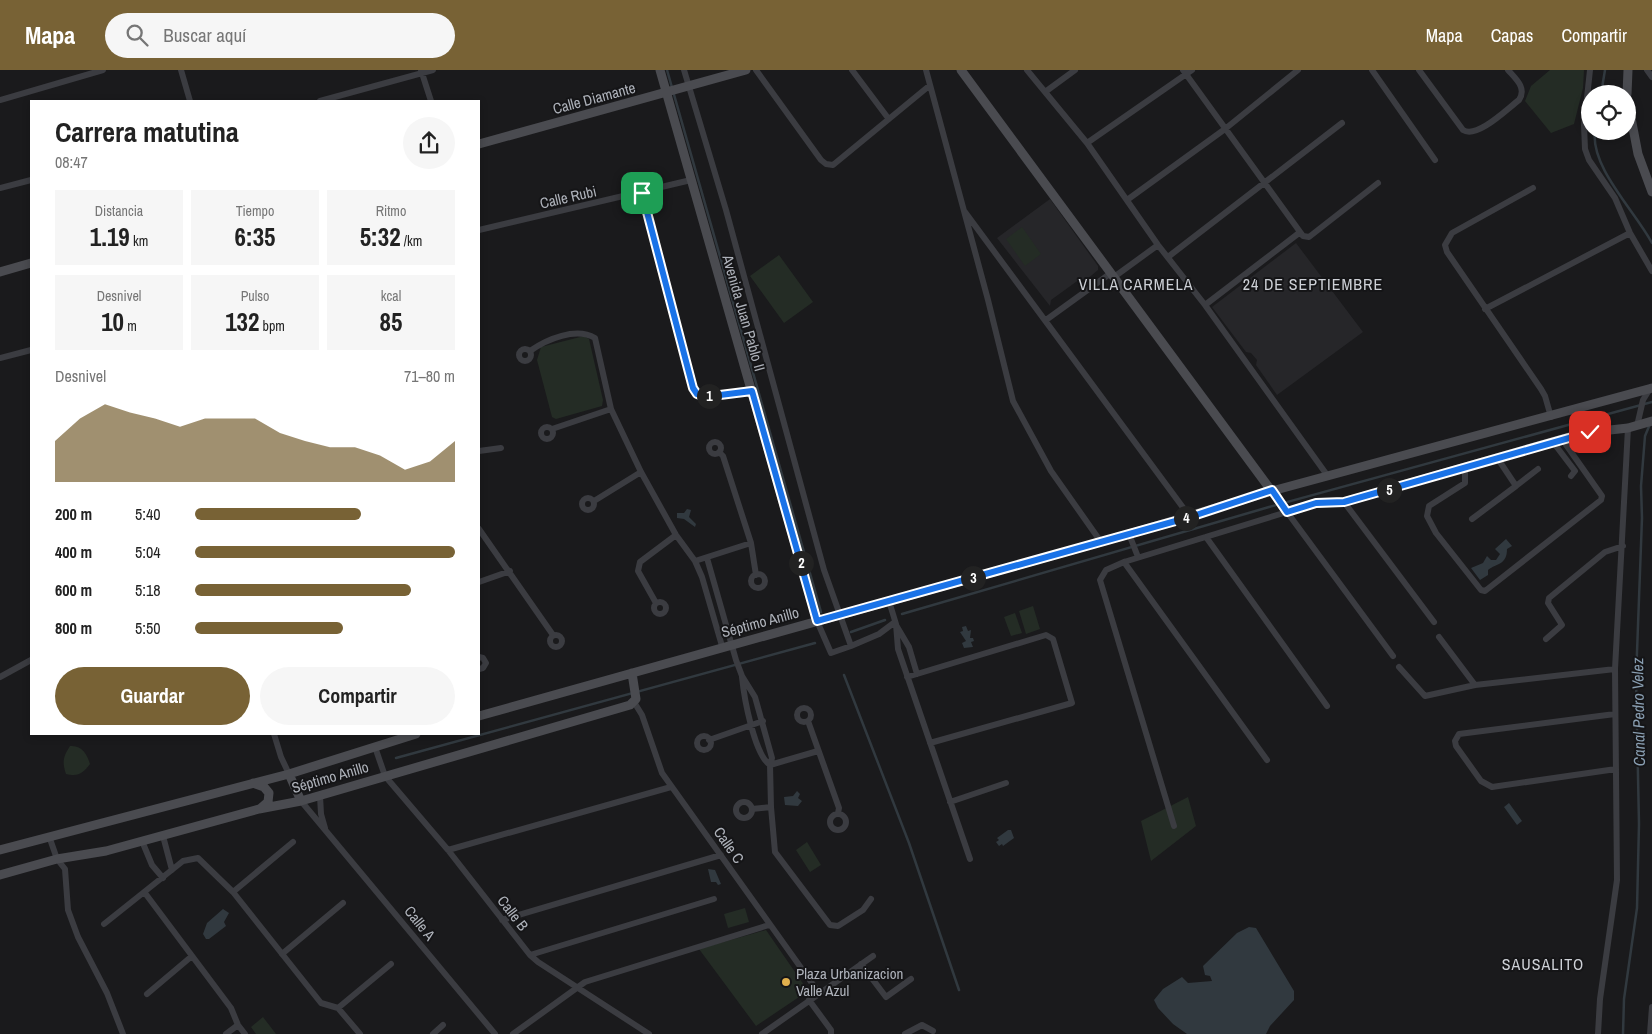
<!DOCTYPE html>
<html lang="es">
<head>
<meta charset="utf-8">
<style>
  body { margin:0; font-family:"Archivo Narrow",sans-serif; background:#f6f6f6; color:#222; height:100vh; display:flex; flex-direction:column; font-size:19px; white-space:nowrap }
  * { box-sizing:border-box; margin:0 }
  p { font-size:16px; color:#767676 }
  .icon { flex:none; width:28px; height:28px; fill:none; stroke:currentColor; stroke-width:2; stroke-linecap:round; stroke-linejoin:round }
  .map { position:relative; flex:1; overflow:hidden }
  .sheet { position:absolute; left:30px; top:30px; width:450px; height:635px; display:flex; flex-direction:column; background:#fff; border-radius:0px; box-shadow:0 2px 8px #0003 }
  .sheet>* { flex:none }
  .fabs { position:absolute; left:1581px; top:15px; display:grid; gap:10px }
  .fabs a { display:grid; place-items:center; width:55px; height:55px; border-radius:50%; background:#fff; box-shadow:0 2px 8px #0003; font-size:25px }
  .pin { position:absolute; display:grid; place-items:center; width:42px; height:42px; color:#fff; margin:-21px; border-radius:10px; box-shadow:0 2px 8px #0006 }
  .km { position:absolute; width:25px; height:25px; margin:-12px; border-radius:50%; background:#222; color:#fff; font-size:14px; line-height:25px; text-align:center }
  .round { display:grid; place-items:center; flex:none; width:52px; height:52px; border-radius:26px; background:#f6f6f6 }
  .summary { display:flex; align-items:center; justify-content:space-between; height:85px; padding:0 25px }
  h1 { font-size:28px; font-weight:700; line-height:38px }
  .metrics { display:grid; grid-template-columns:repeat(3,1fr); gap:8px; height:85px; padding:5px 25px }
  .metrics div { display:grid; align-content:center; border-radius:0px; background:#f6f6f6; text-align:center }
  .metrics b { font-size:25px; font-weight:700 }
  .metrics small { font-size:14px; font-weight:400 }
  .metrics p { font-size:14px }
  .chart { height:140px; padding:10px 25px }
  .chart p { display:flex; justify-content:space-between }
  .chart svg { width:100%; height:90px; margin-top:5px; fill:#786235; opacity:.7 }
  .primary-button { display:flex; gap:10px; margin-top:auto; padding:10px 25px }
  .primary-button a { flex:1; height:58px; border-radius:30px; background:#786235; color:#fff; font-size:20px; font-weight:700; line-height:58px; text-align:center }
  .primary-button a+a { background:#f6f6f6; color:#222 }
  ul { padding:0 25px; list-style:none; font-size:16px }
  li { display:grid; grid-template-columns:80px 60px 1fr; align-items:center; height:38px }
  li i { height:12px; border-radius:6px; background:#786235 }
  header { display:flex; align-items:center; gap:30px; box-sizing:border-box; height:70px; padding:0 25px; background:#786235; color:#fff }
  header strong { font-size:24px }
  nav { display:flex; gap:28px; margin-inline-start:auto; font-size:18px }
  .search { width:350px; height:45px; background:#f6f6f6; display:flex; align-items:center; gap:12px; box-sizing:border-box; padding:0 18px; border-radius:28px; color:#767676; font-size:19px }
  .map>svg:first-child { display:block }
  .built { fill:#262629 }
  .green { fill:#242c25 }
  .water { fill:#31393f }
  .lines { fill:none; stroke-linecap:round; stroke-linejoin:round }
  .stream { stroke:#31393f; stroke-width:2.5 }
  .street { stroke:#3b3c41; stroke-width:6 }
  .secondary { stroke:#4a4b50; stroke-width:9 }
  .route-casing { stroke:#fff; stroke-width:10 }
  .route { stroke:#1a73e8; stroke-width:6 }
  .poi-dot { fill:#e1b04d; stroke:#151517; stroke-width:2 }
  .labels { text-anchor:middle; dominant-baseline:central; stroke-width:4; stroke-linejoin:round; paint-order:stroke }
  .street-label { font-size:15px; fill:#aeb2ba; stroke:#151517 }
  .poi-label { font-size:15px; fill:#aeb2ba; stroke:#151517; text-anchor:start }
  .neighbourhood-label { font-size:16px; letter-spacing:1px; fill:#ced1d7; stroke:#151517 }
  .water-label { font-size:16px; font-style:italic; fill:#899eb1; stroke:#151517 }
</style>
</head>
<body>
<header>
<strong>Mapa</strong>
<div class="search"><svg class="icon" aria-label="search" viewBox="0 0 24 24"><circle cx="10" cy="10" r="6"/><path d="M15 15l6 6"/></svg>Buscar aquí</div>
<nav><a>Mapa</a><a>Capas</a><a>Compartir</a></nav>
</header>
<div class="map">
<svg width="1652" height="964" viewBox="0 0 1652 964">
  <rect width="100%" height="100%" fill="#1a1a1c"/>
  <path class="built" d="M1050,129L1098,196V200L1086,210L1080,209L1051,230L1050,236L997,168Z
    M1296,173L1363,262L1277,325L1256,295L1257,290L1251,283L1246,282L1212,237Z"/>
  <path class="green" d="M1550,0H1584L1583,18L1574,54L1551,63L1525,31L1531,16Z
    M1022,157L1041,184L1025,196L1006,169Z
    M779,185L813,232L784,253L750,206Z
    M584,266L589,269L603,330L602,336L556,349L552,347L537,290L541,277Z
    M1033,536L1040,559L1026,564L1019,541Z
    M1015,543L1022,563L1011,566L1004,547Z
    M70,676C82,675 87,684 90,694C83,703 79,707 66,704C62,692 63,687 70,676Z
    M1188,727L1196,756L1151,791L1141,751Z
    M807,772L821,795L810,802L796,780Z
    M745,838L749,852L728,858L724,844Z
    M766,860L804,915L802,925L756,956L699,879Z
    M263,947L276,964H256L251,957Z"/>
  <path class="water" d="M687,439L691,440L689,447L696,454L695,457L684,449L677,448V443H684Z
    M1506,469L1512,476L1507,479C1507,495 1497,493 1488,500V505L1480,510L1471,498L1483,493L1487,486L1491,490H1496L1500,484L1495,479Z
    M966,556L968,561L971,560L970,568H973L974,571L971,572L973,577L964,578L962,573L966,571L960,562L963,561L962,557Z
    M797,721L800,724L798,728L802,731L798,736L785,735L784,727L793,726Z
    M1509,733L1522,751L1517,755L1504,737Z
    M1008,760H1011L1014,768L1003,776L1002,774L999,776L996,772L999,770L997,768Z
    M708,799L715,800L721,814L718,815L716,812H711Z
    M223,839L229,843L224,852L226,856L209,869H206L203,864L207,853Z
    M1249,857L1256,858L1294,921V930L1270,956L1266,964H1187L1173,954L1158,938L1154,930L1163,919L1182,907L1188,913L1212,911L1210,906L1205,905L1203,896L1237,863Z"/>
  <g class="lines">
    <path class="stream" d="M667,0L821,542
      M1601,24L1605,0
      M1595,61C1590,97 1635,141 1652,173
      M902,544L1269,437L1652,332
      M851,562L885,550
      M844,605L909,773L959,920
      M396,688L815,573
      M1623,964L1624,929L1637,838L1639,754L1636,609L1642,448L1641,416L1645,366L1650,354"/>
    <path class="street" d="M181,0L190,31
      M421,0L431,31
      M684,0L726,140L824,500L851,576L879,564L895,552
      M756,0L821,90L826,94L833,95L929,16
      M852,0L888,48
      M926,0L988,230L1013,331L1051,401L1101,472
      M1027,0L1087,73L1158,175L1205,235L1327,405
      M1183,0L1303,166L1309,167L1378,113
      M1372,0L1435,90
      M1419,0L1463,60C1477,69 1507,39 1519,30C1527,18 1516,9 1508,0
      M1590,0L1584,55L1585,79L1589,90L1615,128L1630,163L1652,201
      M1647,0L1652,7
      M1045,22L1075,0
      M0,30L103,0
      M320,31L433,0
      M1087,73L1192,0
      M0,118L31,110
      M1533,118L1452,163L1445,175L1447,182L1541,319L1545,326L1551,347
      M642,123L695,322L704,327L752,321
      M1127,130L1225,59L1298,0
      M965,142L1190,447
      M479,160L691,110
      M1168,187L1342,53
      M1114,207L1158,175
      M1205,235L1299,163
      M1485,239L1630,163
      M1046,250L1111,203
      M519 285a6 6 0 1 1 12 0a6 6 0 1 1-12 0Z
      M530,281C547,269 576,257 595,268L611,339L641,402L676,465L695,491L702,507L722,576
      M0,288L31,280
      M1637,356L1643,330L1651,317
      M541 363a6 6 0 1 1 12 0a6 6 0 1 1-12 0Z
      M552,359L611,339
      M709 378a6 6 0 1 1 12 0a6 6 0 1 1-12 0Z
      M1553,372L1575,401L1571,406
      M479,381L501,378
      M719,382L723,386L751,473L756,505
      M1465,399V413L1429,436L1427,446L1436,463L1481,520L1485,521L1601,430L1602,426L1562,369
      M1516,416L1538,399
      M582 434a6 6 0 1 1 12 0a6 6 0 1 1-12 0Z
      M594,431L641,402
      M1344,432L1434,552
      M1472,449L1516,416L1498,389
      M479,459L553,565
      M1129,464L1138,487
      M1206,467L1327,636
      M707,488L736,590L742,606L755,627L772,688L770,695L771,737L775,782L830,855L838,856L863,840L871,829
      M695,491L751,473
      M1124,492L1267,690
      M751 511a7 7 0 1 1 14 0a7 7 0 1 1-14 0Z
      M479,512L510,501
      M889,531L896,554L898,579L970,789
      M654 538a6 6 0 1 1 12 0a6 6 0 1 1-12 0Z
      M656,533L638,501L640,492L676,465
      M817,551L831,583L851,576
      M896,555L909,577L917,604
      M550 571a6 6 0 1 1 12 0a6 6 0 1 1-12 0Z
      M1439,567L1475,615
      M1546,569L1562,555L1548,533L1549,528L1605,482L1623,476
      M479,587L483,588L486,593L483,598L479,599
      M1399,597L1425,626L1475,615L1615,599
      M0,607L31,590
      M742,607C744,627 754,684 770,695
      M907,607L1046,565L1053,569L1072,633L930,673
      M634,632L642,645L662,703L819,923
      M797 645a7 7 0 1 1 14 0a7 7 0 1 1-14 0Z
      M1615,644L1459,664L1455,671L1456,676L1481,711L1492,717L1616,699
      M808,651L839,738L838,743
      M274,664L281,687L289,704
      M697 673a7 7 0 1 1 14 0a7 7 0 1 1-14 0Z
      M709,670L763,651
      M375,677L385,706L448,780L530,885L538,892L649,964
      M770,695L818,681
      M320,726L321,744L325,758
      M301,731L495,964
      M736 740a8 8 0 1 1 16 0a8 8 0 1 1-16 0Z
      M950,732L1006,713
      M752,739L771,737
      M830 752a8 8 0 1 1 16 0a8 8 0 1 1-16 0Z
      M1174,756L1100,510L1106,500L1124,492L1287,442L1393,586
      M49,766L57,789L65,799L68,840L78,867L107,923L123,964
      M163,766L172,800
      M142,771L152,795L163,808
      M448,780L671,717
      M233,822L293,772
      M145,823L231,938L238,955L245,964
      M502,850L721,785
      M104,854L183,791L198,788L233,822L321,933L338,938L360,964
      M282,884L343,833
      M530,885L714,829
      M861,894L886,927L911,909
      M147,924L192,886
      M809,930L831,960V964
      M338,938L391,894
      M226,964L238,955
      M433,964L443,955
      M513,964L585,912L769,855
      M762,964L873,886
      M905,964L922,955L933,961
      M1598,964L1600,929L1617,810L1615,599L1628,358
      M1650,964L1652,937"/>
    <path class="secondary" d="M660,0L817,551
      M961,0L1287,442L1316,433L1344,432L1583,363L1628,358L1652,351
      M1627,24L1628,0
      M1628,32L1638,84L1652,122
      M479,74L746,0
      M0,202L31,193
      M479,646L1129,464L1272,421L1652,318
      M289,704L301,731
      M253,713L264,717L269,723L268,732L261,738
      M0,780L289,704L416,664
      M0,805L57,789L106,781L259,739L301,731L630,635L636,629L632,603"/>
  </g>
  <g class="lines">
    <g class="route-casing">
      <path id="route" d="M642,123L693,318L697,324L704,327L752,321L817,551L1190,447L1272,420L1287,442L1316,433L1344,432L1590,362"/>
    </g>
    <use href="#route" class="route"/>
  </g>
  <circle class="poi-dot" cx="786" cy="912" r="5"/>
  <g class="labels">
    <g class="street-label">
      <text transform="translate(594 28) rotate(-15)">Calle Diamante</text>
      <text transform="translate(568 127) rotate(-13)">Calle Rubi</text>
      <text transform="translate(744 243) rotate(74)">Avenida Juan Pablo II</text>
      <text transform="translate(760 552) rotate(-15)">Séptimo Anillo</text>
      <text transform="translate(330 707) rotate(-16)">Séptimo Anillo</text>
      <text transform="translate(729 775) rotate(55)">Calle C</text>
      <text transform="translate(513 843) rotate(52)">Calle B</text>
      <text transform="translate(420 853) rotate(51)">Calle A</text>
    </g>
    <g class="poi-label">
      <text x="796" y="903">Plaza Urbanizacion<tspan x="796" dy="17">Valle Azul</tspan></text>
    </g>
    <g class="neighbourhood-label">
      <text x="1136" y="214">VILLA CARMELA</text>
      <text x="1313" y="214">24 DE SEPTIEMBRE</text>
      <text x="1543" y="894">SAUSALITO</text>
    </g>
    <g class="water-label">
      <text transform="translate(1638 642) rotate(-91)">Canal Pedro Velez</text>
    </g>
  </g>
</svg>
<div class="fabs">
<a><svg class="icon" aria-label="locate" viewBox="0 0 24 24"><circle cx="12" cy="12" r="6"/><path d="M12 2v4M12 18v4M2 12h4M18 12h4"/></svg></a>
</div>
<div class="pin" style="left:642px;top:123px;background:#1e9e55"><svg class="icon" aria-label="arrive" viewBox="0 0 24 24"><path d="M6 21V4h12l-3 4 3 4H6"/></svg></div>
<div class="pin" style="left:1590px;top:362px;background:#d93025"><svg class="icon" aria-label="check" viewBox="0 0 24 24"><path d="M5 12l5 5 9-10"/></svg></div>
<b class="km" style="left:709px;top:326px">1</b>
<b class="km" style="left:801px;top:493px">2</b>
<b class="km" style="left:973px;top:508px">3</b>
<b class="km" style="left:1186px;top:448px">4</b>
<b class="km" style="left:1389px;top:420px">5</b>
<section class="sheet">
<div class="summary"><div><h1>Carrera matutina</h1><p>08:47</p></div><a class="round"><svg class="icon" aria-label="share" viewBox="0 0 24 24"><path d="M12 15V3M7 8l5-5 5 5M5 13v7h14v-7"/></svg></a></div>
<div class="metrics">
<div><p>Distancia</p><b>1.19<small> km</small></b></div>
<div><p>Tiempo</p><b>6:35</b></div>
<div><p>Ritmo</p><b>5:32<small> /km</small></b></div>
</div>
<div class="metrics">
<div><p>Desnivel</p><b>10<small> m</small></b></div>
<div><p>Pulso</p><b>132<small> bpm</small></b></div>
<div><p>kcal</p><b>85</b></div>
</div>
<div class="chart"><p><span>Desnivel</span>71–80 m</p>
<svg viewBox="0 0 160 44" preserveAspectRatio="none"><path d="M0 44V24L10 13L20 6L30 10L40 13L50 17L60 13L70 13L80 13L90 20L100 24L110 27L120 27L130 31L140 38L150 34L160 24V44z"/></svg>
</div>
<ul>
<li><b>200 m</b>5:40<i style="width:64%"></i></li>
<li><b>400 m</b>5:04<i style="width:100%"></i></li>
<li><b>600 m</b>5:18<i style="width:83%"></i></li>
<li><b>800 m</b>5:50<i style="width:57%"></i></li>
</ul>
<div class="primary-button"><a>Guardar</a><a>Compartir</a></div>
</section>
</div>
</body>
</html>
